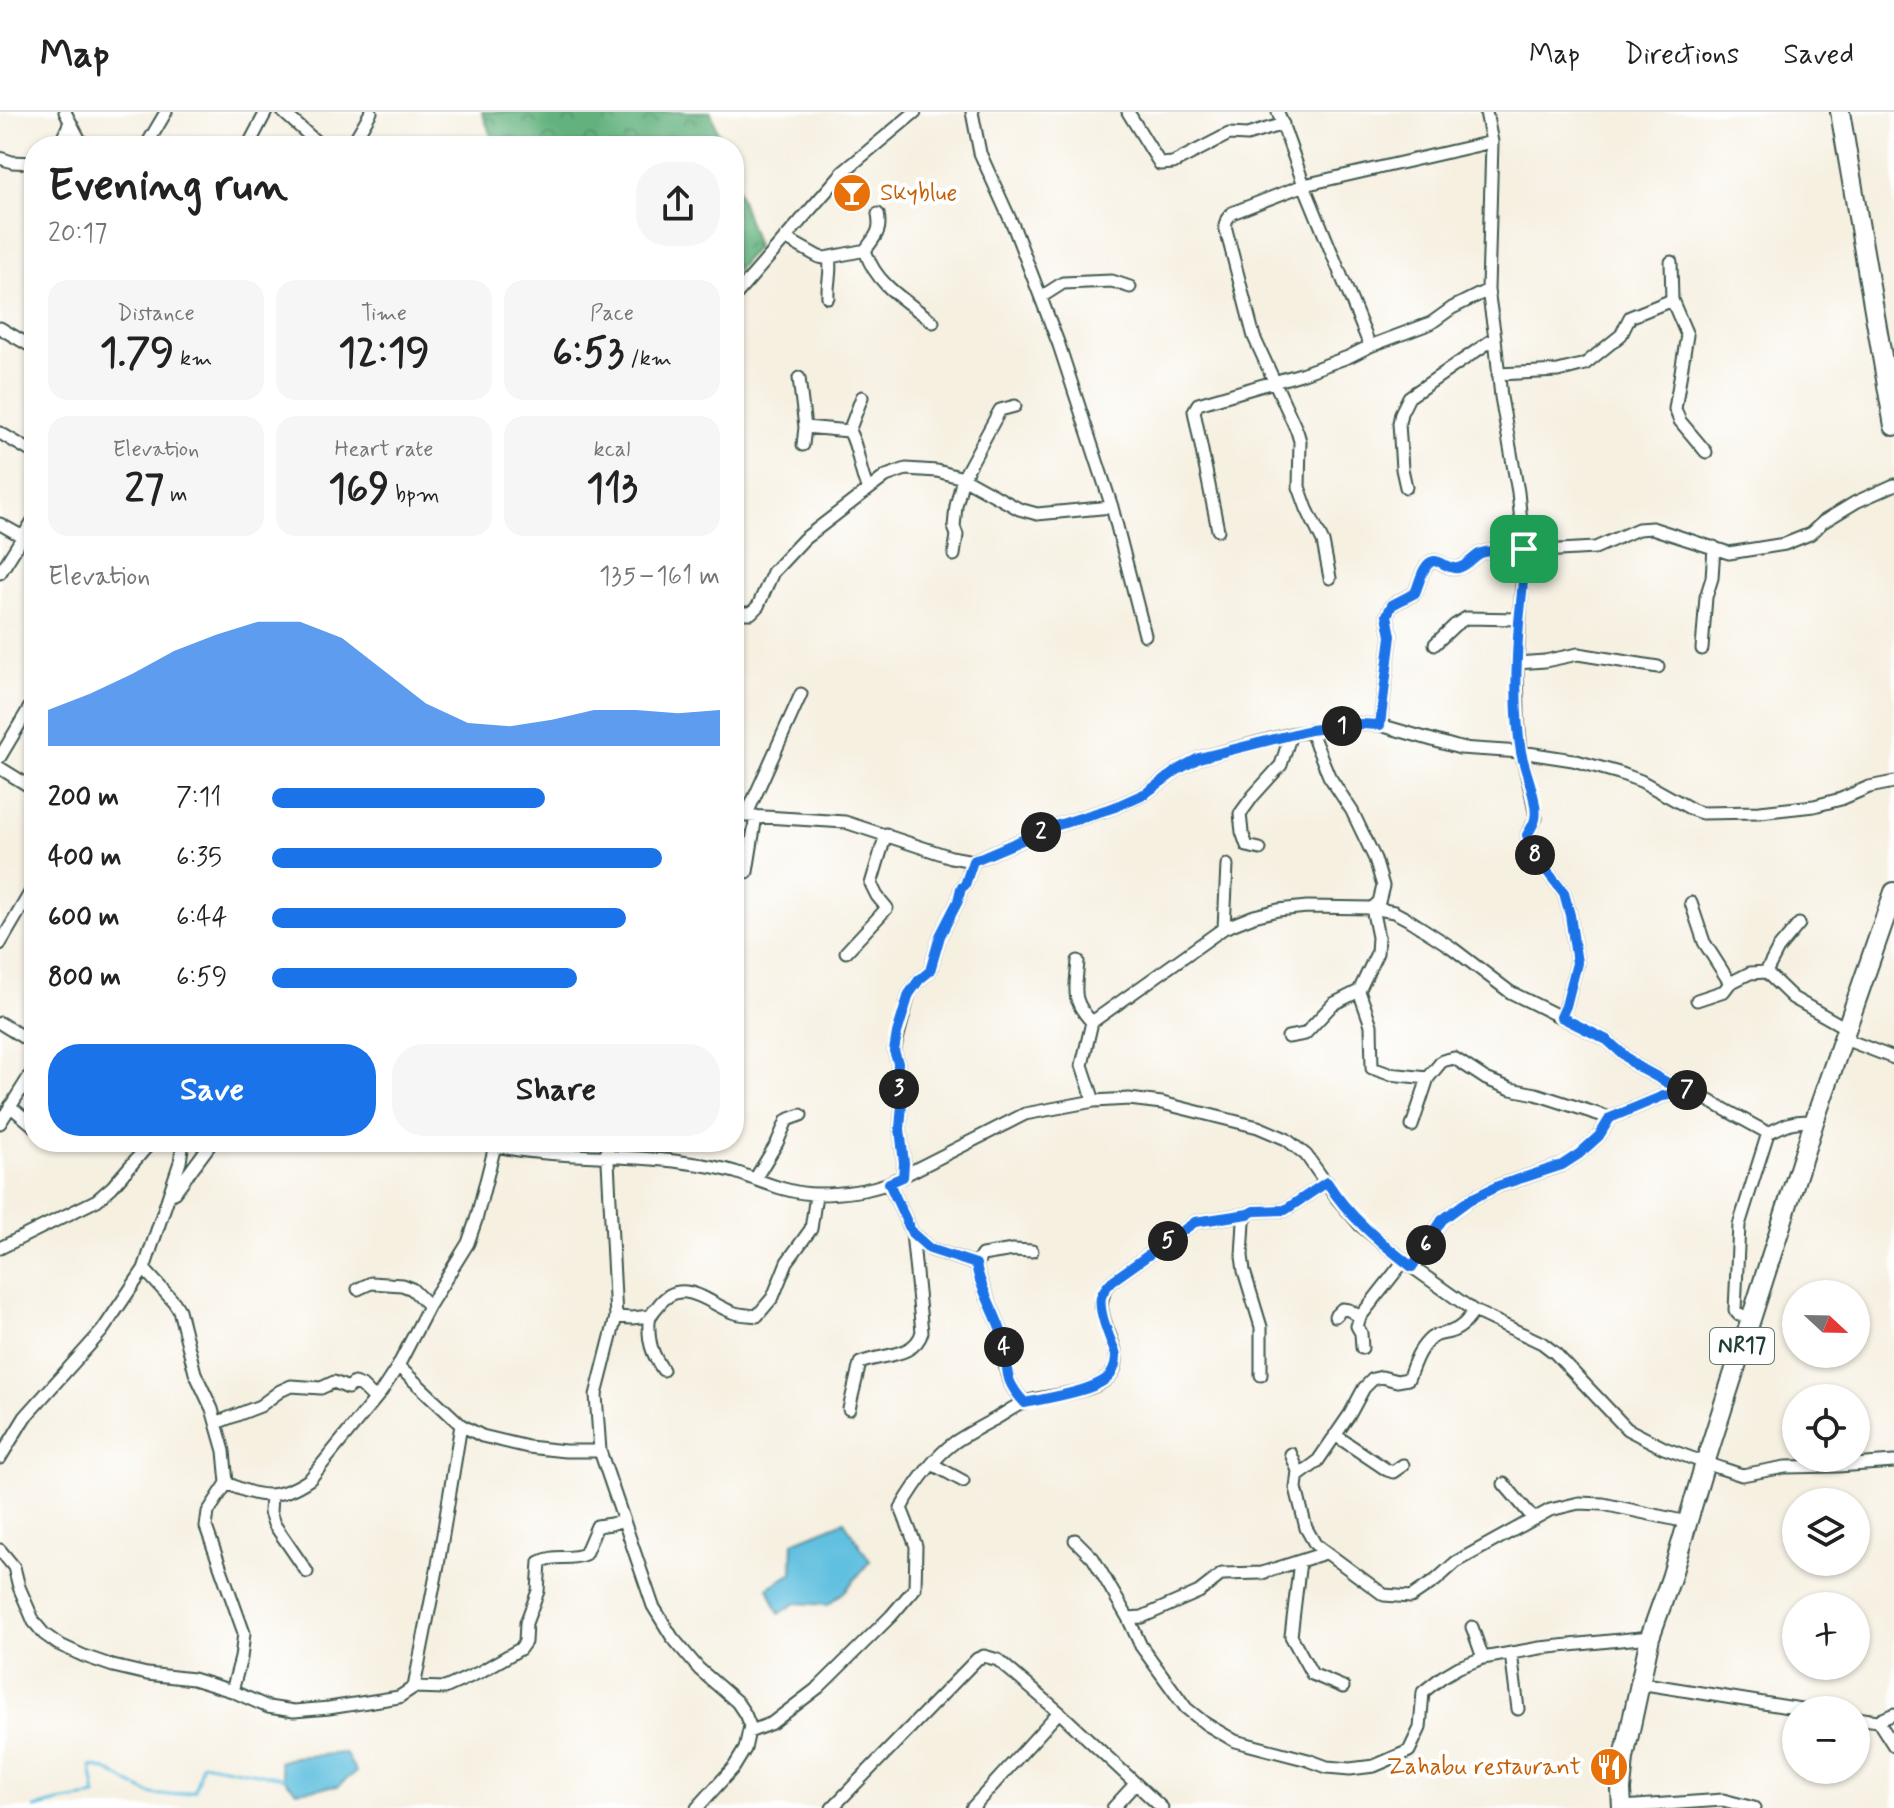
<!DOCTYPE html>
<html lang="en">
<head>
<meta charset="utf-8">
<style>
  body { margin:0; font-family:Mynerve,sans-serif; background:#f6f6f6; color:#222; height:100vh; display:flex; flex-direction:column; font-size:30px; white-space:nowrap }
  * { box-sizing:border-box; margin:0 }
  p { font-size:26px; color:#767676 }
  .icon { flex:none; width:44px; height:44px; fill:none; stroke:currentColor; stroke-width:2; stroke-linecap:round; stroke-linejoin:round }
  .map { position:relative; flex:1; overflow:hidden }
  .side { position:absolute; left:24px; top:24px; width:720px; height:1016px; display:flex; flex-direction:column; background:#fff; border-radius:32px; box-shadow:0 2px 6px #0004 }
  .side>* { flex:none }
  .needle { width:52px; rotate:112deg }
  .controls { position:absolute; left:1782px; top:1168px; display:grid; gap:16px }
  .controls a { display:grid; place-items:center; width:88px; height:88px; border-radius:50%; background:#fff; box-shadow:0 2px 6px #0004; font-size:40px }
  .pin { position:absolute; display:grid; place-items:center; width:68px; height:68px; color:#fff; margin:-34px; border-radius:16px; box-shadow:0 4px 12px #0006 }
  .km { position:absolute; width:40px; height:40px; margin:-20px; border-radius:50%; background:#222; color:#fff; font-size:22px; line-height:40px; text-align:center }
  .round { display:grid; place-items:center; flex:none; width:84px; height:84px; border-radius:32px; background:#f6f6f6 }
  .overview { display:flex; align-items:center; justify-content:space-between; height:136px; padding:0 24px }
  h1 { font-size:44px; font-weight:700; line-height:60px }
  .figures { display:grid; grid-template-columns:repeat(3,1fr); gap:12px; height:136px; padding:8px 24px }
  .figures div { display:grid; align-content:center; border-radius:20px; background:#f6f6f6; text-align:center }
  .figures b { font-size:40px; font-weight:700 }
  .figures small { font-size:22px; font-weight:400 }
  .figures p { font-size:22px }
  .chart { height:224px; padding:16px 24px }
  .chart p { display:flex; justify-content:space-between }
  .chart svg { width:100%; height:144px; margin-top:8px; fill:#1a73e8; opacity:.7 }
  .primary-button { display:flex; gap:16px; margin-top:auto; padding:16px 24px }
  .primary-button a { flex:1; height:92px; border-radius:32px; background:#1a73e8; color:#fff; font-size:32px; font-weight:700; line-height:92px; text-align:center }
  .primary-button a+a { background:#f6f6f6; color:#222 }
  ul { padding:0 24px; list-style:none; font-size:26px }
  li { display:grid; grid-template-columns:128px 96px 1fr; align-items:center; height:60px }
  li i { height:20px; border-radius:10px; background:#1a73e8 }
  header { display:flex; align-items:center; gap:48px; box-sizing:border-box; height:112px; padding:0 40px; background:#fff; border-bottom:2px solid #e0e0e0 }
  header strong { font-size:38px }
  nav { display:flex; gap:44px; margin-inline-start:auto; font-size:28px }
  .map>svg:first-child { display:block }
  .forest { fill:url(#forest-crowns); stroke:#417859; stroke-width:2 }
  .water { fill:#61c0df; stroke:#407e8a; stroke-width:2 }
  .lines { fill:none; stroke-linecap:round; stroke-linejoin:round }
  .stream { stroke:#61c0df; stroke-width:3 }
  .street-casing { stroke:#3f584e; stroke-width:15 }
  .primary-casing { stroke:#3f584e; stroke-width:22 }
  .street { stroke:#fff; stroke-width:11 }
  .primary { stroke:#fff; stroke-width:18 }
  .route-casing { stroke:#fff; stroke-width:16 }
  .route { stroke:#1a73e8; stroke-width:10 }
  .labels { text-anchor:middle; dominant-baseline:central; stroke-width:8; stroke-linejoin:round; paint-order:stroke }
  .shield { fill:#fff; stroke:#627771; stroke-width:2 }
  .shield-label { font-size:22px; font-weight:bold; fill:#1f3d34 }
  .food-label { font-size:24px; fill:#c56008; stroke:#fff; text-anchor:start }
</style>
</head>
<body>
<header>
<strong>Map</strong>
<nav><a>Map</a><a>Directions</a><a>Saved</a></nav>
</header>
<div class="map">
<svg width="1894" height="1696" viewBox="0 0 1894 1696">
  <defs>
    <pattern id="forest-crowns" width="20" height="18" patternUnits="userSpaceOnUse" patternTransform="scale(2)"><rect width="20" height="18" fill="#63b27e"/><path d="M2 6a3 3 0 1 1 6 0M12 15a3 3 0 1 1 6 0" fill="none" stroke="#519268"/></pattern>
  </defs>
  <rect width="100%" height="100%" fill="#fff"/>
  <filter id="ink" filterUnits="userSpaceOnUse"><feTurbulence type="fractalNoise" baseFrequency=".0125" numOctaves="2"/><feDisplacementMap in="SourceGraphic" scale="16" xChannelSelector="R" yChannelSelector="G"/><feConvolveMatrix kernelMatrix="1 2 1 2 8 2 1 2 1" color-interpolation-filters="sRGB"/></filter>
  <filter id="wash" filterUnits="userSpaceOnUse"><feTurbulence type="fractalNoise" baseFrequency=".006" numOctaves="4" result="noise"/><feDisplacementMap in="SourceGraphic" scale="32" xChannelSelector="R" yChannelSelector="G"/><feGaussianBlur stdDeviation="1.8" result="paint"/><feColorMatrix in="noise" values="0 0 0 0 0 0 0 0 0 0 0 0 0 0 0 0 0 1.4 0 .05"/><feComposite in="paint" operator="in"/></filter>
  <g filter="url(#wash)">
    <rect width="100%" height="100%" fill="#f6f0e1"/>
    <path class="forest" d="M482,0H711L722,34H495Z
      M734,67L757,134L734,161Z"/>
    <path class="water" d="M844,1409L870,1449L845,1479L828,1493L796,1491L779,1502L768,1476L792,1461L793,1430Z
      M345,1641L356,1660L338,1674L296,1679L284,1666L279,1650L295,1645Z"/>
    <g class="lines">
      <path class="stream" d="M35,1696L58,1690L96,1684L91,1654C113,1657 124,1670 144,1679C158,1686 181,1683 195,1678L202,1651L284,1666"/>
    </g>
  </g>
  <g filter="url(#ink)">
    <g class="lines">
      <g class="street-casing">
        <path id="street" d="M65,0L83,34
          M283,0L321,34
          M972,0L980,41L1014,116L1059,233L1112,395L1145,523
          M1128,0L1160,52L1173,51L1229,22L1247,23L1283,12
          M1278,0L1304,73L1370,234
          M1486,0L1492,30L1488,178L1495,226L1501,285L1518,380L1524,440L1517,551L1518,607L1521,640L1532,684L1536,706L1527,723L1531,737L1539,749L1564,781L1570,803L1577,851L1566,894L1561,905
          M59,34L70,10
          M146,34L166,0
          M248,34L266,0
          M351,34L371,0
          M0,46L12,50L34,51
          M785,126L819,145L825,146L861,139L866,141C877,174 907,189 933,210
          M864,140C874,125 882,121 878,102
          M1671,150L1672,188L1687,223L1675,297L1680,309L1706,340
          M734,185L843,60L915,0
          M828,185C827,170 832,160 829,146
          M1041,185L1063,171L1112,169L1130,175
          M0,216L34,236
          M1498,262L1558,259L1585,252L1621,223L1630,205L1672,188
          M799,266L805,315L803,333
          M805,315L849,319L862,285
          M849,319C860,337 858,358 868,377
          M0,321L34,341
          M1406,375L1402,357L1399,311L1401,301L1409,285L1495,226
          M0,412L34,431
          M1218,418L1194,299L1198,292L1301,262L1348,245L1370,234L1431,211L1452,196L1488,178
          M1524,440L1595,436L1638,417L1652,416L1729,441L1785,432L1810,422L1823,410L1856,390L1894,373
          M954,443L957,423L954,415L956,394L963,366L1000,298L1015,294
          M0,461L34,407
          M1330,466L1323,430L1307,397L1299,375L1300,329L1297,319L1254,225L1225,114L1227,107L1232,101L1304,73L1492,30
          M734,501H751L758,494L773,460L804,427L886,364L906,357L937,359L963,366L1019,397L1037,402L1112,395
          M1435,532L1455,513L1466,506L1519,507
          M1702,537L1706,485L1712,466L1714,435
          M1517,551L1545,549L1578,542L1658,555
          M1380,613L1391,524L1387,503L1392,493L1415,481C1419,473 1423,450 1434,449C1441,448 1448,458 1458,456C1467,454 1472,446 1479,442C1488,437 1513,438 1524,437
          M1310,618L1329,664L1352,699L1375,747L1383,774L1379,790L1372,796L1378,825L1377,841L1359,879L1371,913L1372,956L1389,962L1428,966L1442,949L1454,946L1486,967L1511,977L1536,982L1610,1006L1663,984L1687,980
          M0,645L34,588
          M0,656L34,677
          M734,703L845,710L951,745L973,749L1055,714L1115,695L1146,681L1179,657L1199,646L1291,622L1360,612L1380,613L1460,636L1521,640L1573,648L1619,661L1641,669L1693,698L1702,701L1760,700L1814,694L1841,687L1869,675L1894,670
          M746,704L801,582
          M1260,737L1247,734L1242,720L1240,702L1253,684L1281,653L1291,622
          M747,760L756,704
          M1691,791L1704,830L1730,871
          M1799,812L1778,837L1766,860L1793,886L1846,916
          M1224,816L1227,753
          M0,832L34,774
          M846,840L887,796L877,784L871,772L886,722
          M1078,849C1076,878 1070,887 1092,910
          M1697,888L1724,879L1730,871L1750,861L1766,860
          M0,911L34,932
          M1288,925L1305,922L1333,892L1359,879
          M1842,926L1894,946
          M1094,989L1082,953L1092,910L1224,816L1254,804L1278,798L1307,795L1372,796L1394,800L1409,808L1451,835L1510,880L1607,928L1635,953L1668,971L1691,979L1768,1021L1739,1113L1735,1198L1739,1203L1752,1205
          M10,994L34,1014
          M0,1011L34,957
          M1412,1014L1428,966
          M1768,1021C1784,1013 1795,1007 1814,1010
          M481,1030C543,1048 616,1041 681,1050C698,1052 718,1055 735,1060C761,1069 789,1082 817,1082C841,1082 867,1079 889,1071L1025,1002L1094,989L1129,987L1162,991L1258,1015L1286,1027L1306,1043L1336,1085L1361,1114L1412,1155L1474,1199L1542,1231L1555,1241L1627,1317L1664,1336L1705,1351L1742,1363L1785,1355L1838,1354L1894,1350
          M607,1030L616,1205L596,1283L600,1339L653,1494L672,1525L699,1557L737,1590L745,1602L750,1614L745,1637L734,1655L697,1696
          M903,1065L904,1051L900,1017L903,979L897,976L898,951L894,939L909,882L919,868L930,859L940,824L958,789L961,776L965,773L973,749
          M755,1067L777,1031L787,1008L801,1003
          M889,1071L912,1121L930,1137L976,1152C980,1177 996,1200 1003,1225C1006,1235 1004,1247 1006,1257C1008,1271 1016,1281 1025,1291
          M174,1081L212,1030
          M0,1136L97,1088L112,1075L151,1030
          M976,1152L982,1143L1013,1138L1032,1139
          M1412,1155L1442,1108L1469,1088L1498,1074L1562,1053L1579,1042L1599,1024L1610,1006
          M144,1157L174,1190L179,1198L195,1261L212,1297L224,1339L227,1371L208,1400L206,1415L244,1521L241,1546L232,1579
          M358,1177L371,1171L402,1173L412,1177L429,1194
          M1335,1204L1342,1197L1349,1198L1360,1205
          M616,1205L632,1206L650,1204
          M1362,1236L1361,1221L1357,1214L1360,1205L1404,1149
          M398,1254L461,1313L482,1324L528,1335L565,1339H600
          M663,1258C652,1242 648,1230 649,1210C650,1203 653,1200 658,1194C681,1163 708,1191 732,1200C740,1203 749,1203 757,1204L773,1185L787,1150L811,1117L816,1083
          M1261,1263V1215L1244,1159L1242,1144L1244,1110L1248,1102L1254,1099L1285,1098L1327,1070
          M849,1297L860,1251C881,1242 915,1246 922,1220L912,1121
          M216,1311L260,1294L280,1279L291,1274L321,1276L334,1270L348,1276L354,1271L362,1274L374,1286
          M1335,1323L1387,1358L1393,1360L1403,1353
          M1291,1342L1298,1359L1296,1376L1306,1416L1315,1432L1384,1483L1411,1485L1436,1468L1456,1450L1550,1398L1579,1391L1603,1392L1687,1410
          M0,1346L25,1305L102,1219L144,1157L180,1050L183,1030
          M932,1352L963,1369
          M1298,1364L1317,1350L1350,1302L1364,1276L1373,1267L1382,1265L1397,1269L1408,1267C1414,1252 1418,1237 1431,1226C1437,1222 1443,1222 1450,1220C1462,1216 1467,1209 1474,1199
          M227,1371C259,1387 279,1388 310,1367L381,1280L398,1254L429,1194L468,1131L476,1108L495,1034
          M1504,1372L1534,1407
          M271,1384L270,1400L274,1412L307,1460
          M1075,1428L1093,1446L1128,1506L1141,1534L1186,1596L1206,1612L1235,1629L1308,1648L1327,1655L1350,1657L1374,1654L1409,1639L1420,1616L1423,1580L1442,1565L1459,1555L1483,1546L1540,1536L1650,1525
          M0,1438L14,1455L19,1475L34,1510L44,1522L58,1532L84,1544L113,1554L147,1562L193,1567L232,1579L268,1595L294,1599L329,1596L399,1585L414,1575L438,1453L461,1313
          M1300,1449L1291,1524L1312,1562L1343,1575
          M1128,1506L1142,1505L1199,1480L1222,1462L1262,1461L1325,1441
          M1472,1515L1483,1546
          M1511,1541L1518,1597
          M1639,1571L1807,1598
          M414,1575L445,1576L480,1560L520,1537L525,1530L526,1511L538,1479L540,1450C554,1442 570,1449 585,1442L597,1414L611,1412L623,1408
          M1856,1606L1878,1609L1894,1602
          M1878,1609L1894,1634
          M749,1620L772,1611L819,1575L891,1504L915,1476L916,1434L901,1396C915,1372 933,1346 955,1330C967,1322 980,1315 993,1308C1003,1303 1014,1294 1025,1290C1047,1283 1098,1282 1112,1261C1130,1234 1081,1201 1112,1169L1195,1110L1248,1102
          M1622,1695L1723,1688L1754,1696
          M832,1696L977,1547L984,1544L998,1548L1059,1600L1162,1696
          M972,1696L1059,1600
          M1113,1696L1135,1672"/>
      </g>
      <g class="primary-casing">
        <path id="primary" d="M1840,0L1894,314
          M1622,1696L1621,1678L1624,1646L1650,1525L1671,1466L1705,1351L1814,1010L1894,780"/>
      </g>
      <use href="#street" class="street"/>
      <use href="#primary" class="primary"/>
    </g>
  </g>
  <g class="lines" filter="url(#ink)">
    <g class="route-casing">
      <path id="route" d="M1524,437C1525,462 1521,487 1519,511C1516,551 1514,601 1521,640C1524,657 1539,691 1535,707C1534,712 1530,718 1527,723L1531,737L1539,749L1564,781L1570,803L1577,851L1566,894L1561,905L1607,928L1635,953L1668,971L1691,979L1663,984L1610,1006L1599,1024L1579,1042L1562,1053L1498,1074L1469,1088L1442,1108L1412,1155C1380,1130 1349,1105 1327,1070L1285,1098L1254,1099L1248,1102L1195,1110L1112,1169C1107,1174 1103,1179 1101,1185C1098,1201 1111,1228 1116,1243C1116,1249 1115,1256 1111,1262C1099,1279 1045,1286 1025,1291C999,1263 1011,1256 1003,1225C996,1200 980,1178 976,1152L930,1137L912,1121L889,1071L903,1065L904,1051L900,1017L903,979L897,976L898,951L894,939L897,921L909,882L919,868L930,859L940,824L958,789L961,776L965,773L973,749L1055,714L1115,695L1146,681L1179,657L1199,646L1310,618L1360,612L1380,613L1391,524L1387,503L1392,493L1415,481C1419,473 1423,450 1434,449C1441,448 1449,458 1458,456C1467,454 1472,446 1479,442C1488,437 1513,438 1524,437Z"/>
    </g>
    <use href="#route" class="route"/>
  </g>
  <defs>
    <g id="bar-disc" transform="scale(2)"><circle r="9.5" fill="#e8710a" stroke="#fff"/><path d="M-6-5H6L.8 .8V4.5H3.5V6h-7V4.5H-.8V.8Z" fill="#fff"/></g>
    <g id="restaurant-disc" transform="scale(2)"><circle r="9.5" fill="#e8710a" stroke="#fff"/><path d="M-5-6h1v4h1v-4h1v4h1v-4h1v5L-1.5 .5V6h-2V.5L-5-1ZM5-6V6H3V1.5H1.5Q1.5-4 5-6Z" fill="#fff"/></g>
  </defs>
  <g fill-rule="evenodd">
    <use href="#bar-disc" x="852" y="81"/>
    <use href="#restaurant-disc" x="1609" y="1655"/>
  </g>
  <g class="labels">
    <rect class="shield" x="1710" y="1216" width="64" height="36" rx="6"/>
    <g class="shield-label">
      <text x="1742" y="1234">NR17</text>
    </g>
    <g class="food-label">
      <text x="880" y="81">Skyblue</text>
      <text x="1581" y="1655" text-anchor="end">Zahabu restaurant</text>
    </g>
  </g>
</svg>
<div class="controls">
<a><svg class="needle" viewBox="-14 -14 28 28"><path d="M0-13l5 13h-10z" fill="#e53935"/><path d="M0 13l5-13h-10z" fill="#767676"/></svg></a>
<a><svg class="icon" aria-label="locate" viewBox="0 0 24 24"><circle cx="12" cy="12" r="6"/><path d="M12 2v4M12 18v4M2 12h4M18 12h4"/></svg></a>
<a><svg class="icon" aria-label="layers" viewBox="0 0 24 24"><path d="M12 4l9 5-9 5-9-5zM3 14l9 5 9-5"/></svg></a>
<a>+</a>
<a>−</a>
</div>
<div class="pin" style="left:1524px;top:437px;background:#1e9e55"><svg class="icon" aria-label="arrive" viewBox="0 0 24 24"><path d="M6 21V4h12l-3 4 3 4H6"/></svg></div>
<b class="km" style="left:1342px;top:614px">1</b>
<b class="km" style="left:1041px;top:720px">2</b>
<b class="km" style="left:899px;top:977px">3</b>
<b class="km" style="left:1004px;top:1235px">4</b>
<b class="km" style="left:1168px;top:1129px">5</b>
<b class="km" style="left:1426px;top:1133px">6</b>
<b class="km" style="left:1687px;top:978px">7</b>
<b class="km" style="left:1535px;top:743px">8</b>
<section class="side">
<div class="overview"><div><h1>Evening run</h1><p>20:17</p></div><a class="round"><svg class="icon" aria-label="share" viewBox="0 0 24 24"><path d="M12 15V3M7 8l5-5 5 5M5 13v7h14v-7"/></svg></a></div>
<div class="figures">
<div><p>Distance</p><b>1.79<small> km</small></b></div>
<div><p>Time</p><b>12:19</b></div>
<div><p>Pace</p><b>6:53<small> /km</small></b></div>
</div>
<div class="figures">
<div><p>Elevation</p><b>27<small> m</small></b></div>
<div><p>Heart rate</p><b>169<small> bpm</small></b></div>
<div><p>kcal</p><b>113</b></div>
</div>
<div class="chart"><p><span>Elevation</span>135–161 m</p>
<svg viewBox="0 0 160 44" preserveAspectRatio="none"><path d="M0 44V33L10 28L20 22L30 15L40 10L50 6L60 6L70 11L80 21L90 31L100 37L110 38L120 36L130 33L140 33L150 34L160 33V44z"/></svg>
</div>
<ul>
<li><b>200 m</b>7:11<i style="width:61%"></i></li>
<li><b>400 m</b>6:35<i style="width:87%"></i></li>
<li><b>600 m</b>6:44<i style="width:79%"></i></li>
<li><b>800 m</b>6:59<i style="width:68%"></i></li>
</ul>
<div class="primary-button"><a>Save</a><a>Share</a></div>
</section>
</div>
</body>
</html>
